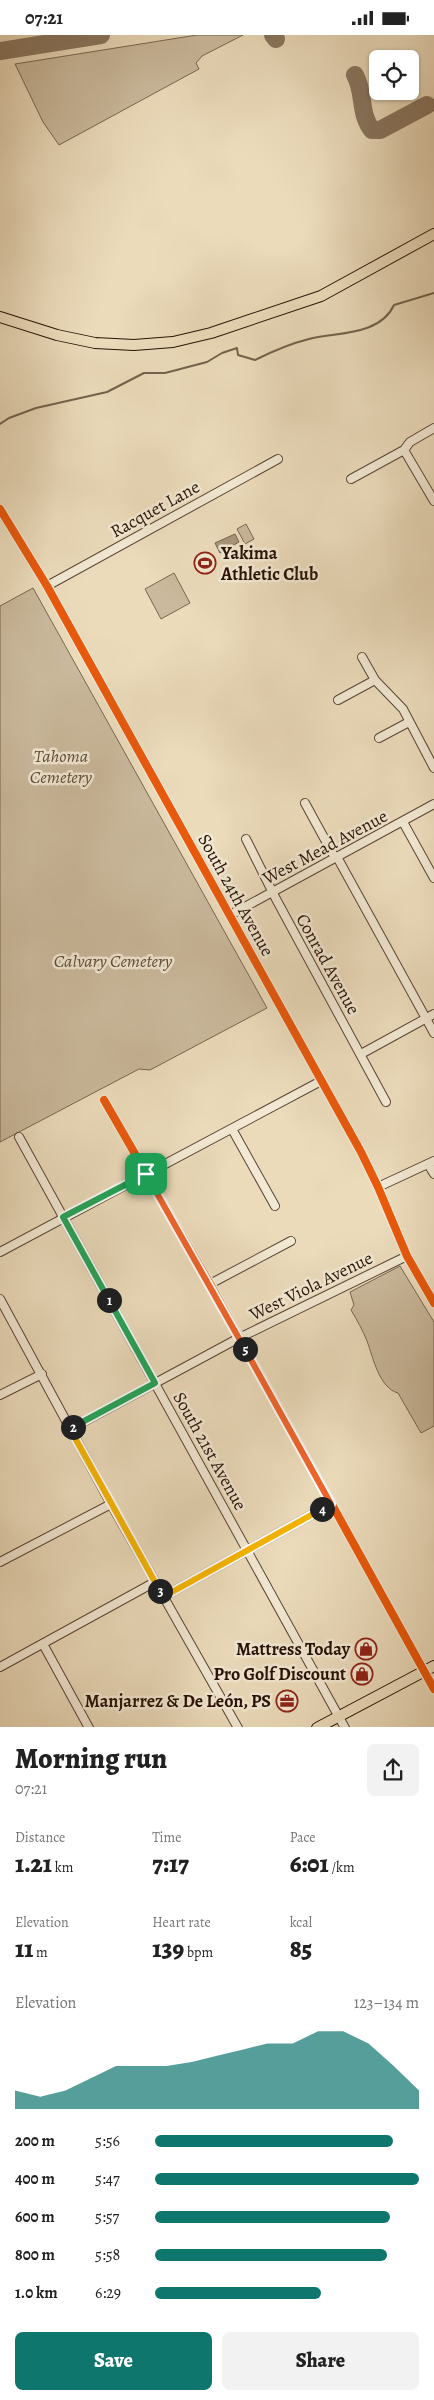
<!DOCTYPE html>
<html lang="en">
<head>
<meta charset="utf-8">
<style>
  body { margin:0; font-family:Alegreya,serif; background:#f2f2f2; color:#222; height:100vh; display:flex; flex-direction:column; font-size:19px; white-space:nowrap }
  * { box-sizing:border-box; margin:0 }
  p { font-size:16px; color:#767676 }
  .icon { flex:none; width:28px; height:28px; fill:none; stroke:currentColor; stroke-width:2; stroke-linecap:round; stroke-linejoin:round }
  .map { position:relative; height:1692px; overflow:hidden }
  .sheet { display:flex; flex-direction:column; background:#fff; flex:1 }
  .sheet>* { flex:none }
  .fabs { position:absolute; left:369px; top:15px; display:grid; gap:10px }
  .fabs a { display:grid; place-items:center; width:50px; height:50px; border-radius:8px; background:#fff; box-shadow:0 1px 4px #0004; font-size:25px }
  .pin { position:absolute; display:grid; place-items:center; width:42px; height:42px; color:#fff; margin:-21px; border-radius:10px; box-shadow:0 2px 8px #0006 }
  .km { position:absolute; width:25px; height:25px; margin:-12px; border-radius:50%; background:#222; color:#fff; font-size:14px; line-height:25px; text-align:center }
  .round { display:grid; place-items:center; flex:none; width:52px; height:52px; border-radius:8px; background:#f2f2f2 }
  .headline { display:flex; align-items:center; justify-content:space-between; height:85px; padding:0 15px }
  h1 { font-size:28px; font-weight:800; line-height:38px }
  .metrics { display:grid; grid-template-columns:repeat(3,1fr); gap:8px; height:85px; padding:5px 15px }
  .metrics div { display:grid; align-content:center }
  .metrics b { font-size:25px; font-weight:800 }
  .metrics small { font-size:14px; font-weight:400 }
  .metrics p { font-size:14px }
  .chart { height:140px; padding:10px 15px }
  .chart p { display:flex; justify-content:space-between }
  .chart svg { width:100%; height:90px; margin-top:5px; fill:#0f766e; opacity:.7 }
  .button { display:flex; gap:10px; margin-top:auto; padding:10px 15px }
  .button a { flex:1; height:58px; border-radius:8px; background:#0f766e; color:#fff; font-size:20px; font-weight:800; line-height:58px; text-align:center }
  .button a+a { background:#f2f2f2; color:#222 }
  ul { padding:0 15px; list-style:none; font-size:16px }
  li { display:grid; grid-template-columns:80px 60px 1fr; align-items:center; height:38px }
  li i { height:12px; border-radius:6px; background:#0f766e }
  .status { display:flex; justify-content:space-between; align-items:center; height:35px; padding:0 25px; background:#fff; direction:ltr }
  .status svg { height:14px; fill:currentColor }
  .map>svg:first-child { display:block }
  .green { fill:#cab99c; stroke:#786651 }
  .water { fill:#a8977d; stroke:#74624d }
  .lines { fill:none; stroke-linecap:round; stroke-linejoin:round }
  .stream { stroke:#74624d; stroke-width:2 }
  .taxiway { stroke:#897660; stroke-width:18 }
  .minor-casing { stroke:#584433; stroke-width:10 }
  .major-casing { stroke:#271206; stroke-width:12 }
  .minor { stroke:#f2e8d3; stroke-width:8 }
  .major { stroke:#ebdbbb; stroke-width:10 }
  .cycleway-casing { stroke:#f2e8d3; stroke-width:11 }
  .cycleway { stroke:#e8590c; stroke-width:8 }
  .split-1-casing { stroke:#fff; stroke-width:10 }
  .split-2-casing { stroke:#fff; stroke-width:10 }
  .split-3-casing { stroke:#fff; stroke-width:10 }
  .split-4-casing { stroke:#fff; stroke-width:10 }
  .split-5-casing { stroke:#fff; stroke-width:10 }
  .split-6-casing { stroke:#fff; stroke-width:10 }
  .split-1 { stroke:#22a559; stroke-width:6 }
  .split-2 { stroke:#22a559; stroke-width:6 }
  .split-3 { stroke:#f5b400; stroke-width:6 }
  .split-4 { stroke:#f5b400; stroke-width:6 }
  .split-5 { stroke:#f0652b; stroke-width:6 }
  .split-6 { stroke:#f0652b; stroke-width:6 }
  .labels { text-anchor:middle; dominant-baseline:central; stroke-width:5; stroke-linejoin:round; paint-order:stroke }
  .street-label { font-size:18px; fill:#271206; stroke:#f2e8d3 }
  .poi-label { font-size:18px; font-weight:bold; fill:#271206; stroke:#f2e8d3; text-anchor:end }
  .park-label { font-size:18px; font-style:italic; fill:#604c3a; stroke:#f2e8d3 }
</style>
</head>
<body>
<div class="status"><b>07:21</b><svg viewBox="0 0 49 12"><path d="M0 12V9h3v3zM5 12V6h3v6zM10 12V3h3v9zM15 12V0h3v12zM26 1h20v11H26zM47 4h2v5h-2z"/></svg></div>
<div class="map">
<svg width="434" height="1693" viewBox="0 0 434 1693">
  <rect width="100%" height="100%" fill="#ebdbbb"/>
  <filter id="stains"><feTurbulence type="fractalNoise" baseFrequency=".004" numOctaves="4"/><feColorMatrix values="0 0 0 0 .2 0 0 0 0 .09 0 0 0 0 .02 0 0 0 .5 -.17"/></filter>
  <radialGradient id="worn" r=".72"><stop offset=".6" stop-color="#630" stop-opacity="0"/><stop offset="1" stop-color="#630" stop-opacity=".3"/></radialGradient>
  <path class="green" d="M197,0H243L202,21L196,28L199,34L59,110L43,87L15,29Z
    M246,489L254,504L245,509L237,494Z
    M174,538L190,568L161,584L145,554Z
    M33,553L267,973L150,1035L139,1034L0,1107V571Z
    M400,1231L434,1287V1391L421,1398L398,1358C379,1353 373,1322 367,1306C363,1296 357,1285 351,1275L354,1270L350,1257Z"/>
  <path class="water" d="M235,499L239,507L220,518L215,508Z"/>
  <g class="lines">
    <path class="stream" d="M0,389L9,383L36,373L107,357L144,338H165L207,327L222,318L237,313L238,320L255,325C273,316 289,309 309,304C336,297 380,301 394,270L434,258"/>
    <path class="taxiway" d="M273,0L276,4
      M0,16L101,0
      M355,40C365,58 359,79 372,95H380L427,70"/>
    <g class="minor-casing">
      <path id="minor" d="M434,393L410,407L404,415L434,466
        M351,444L404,415
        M0,474L47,551L361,1117L378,1152L407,1221L434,1268
        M47,551L278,424
        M362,622L375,645L403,674L434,733
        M338,665L375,645
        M379,703L409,687
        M305,768L335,823
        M403,787L434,843
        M246,804L276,864L386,1067
        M337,822L434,998
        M230,880L434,769
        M361,1019L434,979
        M104,1065L210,1249L434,1654
        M232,1094L275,1171
        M19,1102L345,1693
        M428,1129L434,1139
        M378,1152L434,1126
        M0,1217L321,1046
        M210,1249L291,1206
        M0,1264L111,1469L238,1693
        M0,1360L42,1339
        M70,1394L239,1303L407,1221
        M0,1527L111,1469
        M163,1562L331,1469
        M43,1609L89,1693
        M0,1632L155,1547"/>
    </g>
    <g class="major-casing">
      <path id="major" d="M0,282L57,300L95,308L134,310L173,307L211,298L321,261L434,199
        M317,1693L434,1631"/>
    </g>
    <use href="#minor" class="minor"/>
    <use href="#major" class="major"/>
    <g class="cycleway-casing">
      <path id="cycleway" d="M0,474L47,551L361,1117L378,1152L407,1221L434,1268
        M104,1065L210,1249L434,1654"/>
    </g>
    <use href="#cycleway" class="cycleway"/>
  </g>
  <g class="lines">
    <g class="split-1-casing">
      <path id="split-1" d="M109,1265L63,1182L146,1139"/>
    </g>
    <g class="split-2-casing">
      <path id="split-2" d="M73,1392L155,1348L109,1265"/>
    </g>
    <g class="split-3-casing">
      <path id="split-3" d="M73,1392L70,1394L160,1556"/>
    </g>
    <g class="split-4-casing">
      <path id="split-4" d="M160,1556L163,1562L322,1474"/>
    </g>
    <g class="split-5-casing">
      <path id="split-5" d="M245,1314L331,1469L322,1474"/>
    </g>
    <g class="split-6-casing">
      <path id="split-6" d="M146,1139L245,1314"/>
    </g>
    <use href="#split-1" class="split-1"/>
    <use href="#split-2" class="split-2"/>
    <use href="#split-3" class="split-3"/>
    <use href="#split-4" class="split-4"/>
    <use href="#split-5" class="split-5"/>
    <use href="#split-6" class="split-6"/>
  </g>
  <defs>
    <g id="stadium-ring" transform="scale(1.125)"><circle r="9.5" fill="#f2e8d3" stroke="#8f2418" stroke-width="1.5"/><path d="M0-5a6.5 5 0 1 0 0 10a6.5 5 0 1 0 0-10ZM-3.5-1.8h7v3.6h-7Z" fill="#8f2418"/></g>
    <g id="shop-ring" transform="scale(1.125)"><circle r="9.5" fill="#f2e8d3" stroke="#8f2418" stroke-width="1.5"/><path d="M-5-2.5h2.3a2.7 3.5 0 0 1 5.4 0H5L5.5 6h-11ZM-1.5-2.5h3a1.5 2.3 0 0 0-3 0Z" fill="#8f2418"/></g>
    <g id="office-ring" transform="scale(1.125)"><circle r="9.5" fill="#f2e8d3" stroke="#8f2418" stroke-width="1.5"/><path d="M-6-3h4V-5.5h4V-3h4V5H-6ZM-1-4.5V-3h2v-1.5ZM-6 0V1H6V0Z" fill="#8f2418"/></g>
  </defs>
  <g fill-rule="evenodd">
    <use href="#stadium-ring" x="205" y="528"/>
    <use href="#shop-ring" x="366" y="1614"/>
    <use href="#shop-ring" x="362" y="1639"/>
    <use href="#office-ring" x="287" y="1666"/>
  </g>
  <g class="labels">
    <g class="street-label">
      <text transform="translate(155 474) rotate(-29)">Racquet Lane</text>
      <text transform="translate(325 812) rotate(-28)">West Mead Avenue</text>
      <text transform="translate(236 860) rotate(61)">South 24th Avenue</text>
      <text transform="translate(328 929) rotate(61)">Conrad Avenue</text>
      <text transform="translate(311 1251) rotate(-26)">West Viola Avenue</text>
      <text transform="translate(210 1416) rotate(61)">South 21st Avenue</text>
    </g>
    <g class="poi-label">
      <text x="221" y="518" text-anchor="start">Yakima<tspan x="221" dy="21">Athletic Club</tspan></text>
      <text x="350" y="1614">Mattress Today</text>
      <text x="346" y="1639">Pro Golf Discount</text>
      <text x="271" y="1666">Manjarrez &amp; De León, PS</text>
    </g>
    <g class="park-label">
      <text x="61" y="721">Tahoma<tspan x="61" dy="21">Cemetery</tspan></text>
      <text x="113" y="926">Calvary Cemetery</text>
    </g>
  </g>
  <rect width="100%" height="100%" filter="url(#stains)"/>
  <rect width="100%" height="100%" fill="url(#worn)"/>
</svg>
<div class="fabs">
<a><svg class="icon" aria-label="locate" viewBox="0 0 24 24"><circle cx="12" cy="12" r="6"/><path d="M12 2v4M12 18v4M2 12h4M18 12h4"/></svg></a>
</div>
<div class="pin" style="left:146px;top:1139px;background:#1e9e55"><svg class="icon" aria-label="arrive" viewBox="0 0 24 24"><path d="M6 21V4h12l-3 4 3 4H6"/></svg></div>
<b class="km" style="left:109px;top:1265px">1</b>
<b class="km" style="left:73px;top:1392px">2</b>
<b class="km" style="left:160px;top:1556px">3</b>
<b class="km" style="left:322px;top:1474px">4</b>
<b class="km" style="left:245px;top:1314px">5</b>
</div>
<section class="sheet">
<div class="headline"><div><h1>Morning run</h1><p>07:21</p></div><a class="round"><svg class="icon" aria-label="share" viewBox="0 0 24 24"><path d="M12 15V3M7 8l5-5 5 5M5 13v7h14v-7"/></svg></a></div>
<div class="metrics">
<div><p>Distance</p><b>1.21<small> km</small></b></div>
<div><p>Time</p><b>7:17</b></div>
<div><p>Pace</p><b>6:01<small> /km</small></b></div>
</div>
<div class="metrics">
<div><p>Elevation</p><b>11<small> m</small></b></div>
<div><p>Heart rate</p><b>139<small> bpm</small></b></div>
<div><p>kcal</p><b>85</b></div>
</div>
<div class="chart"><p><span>Elevation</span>123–134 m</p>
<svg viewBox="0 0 160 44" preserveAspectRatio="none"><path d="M0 44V35L10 38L20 35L30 29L40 23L50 23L60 23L70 21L80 18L90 15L100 12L110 12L120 6L130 6L140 12L150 23L160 35V44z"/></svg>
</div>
<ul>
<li><b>200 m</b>5:56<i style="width:90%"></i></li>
<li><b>400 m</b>5:47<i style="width:100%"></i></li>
<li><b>600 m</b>5:57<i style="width:89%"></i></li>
<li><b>800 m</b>5:58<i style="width:88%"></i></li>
<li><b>1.0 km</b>6:29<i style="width:63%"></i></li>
</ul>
<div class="button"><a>Save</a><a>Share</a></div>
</section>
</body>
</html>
